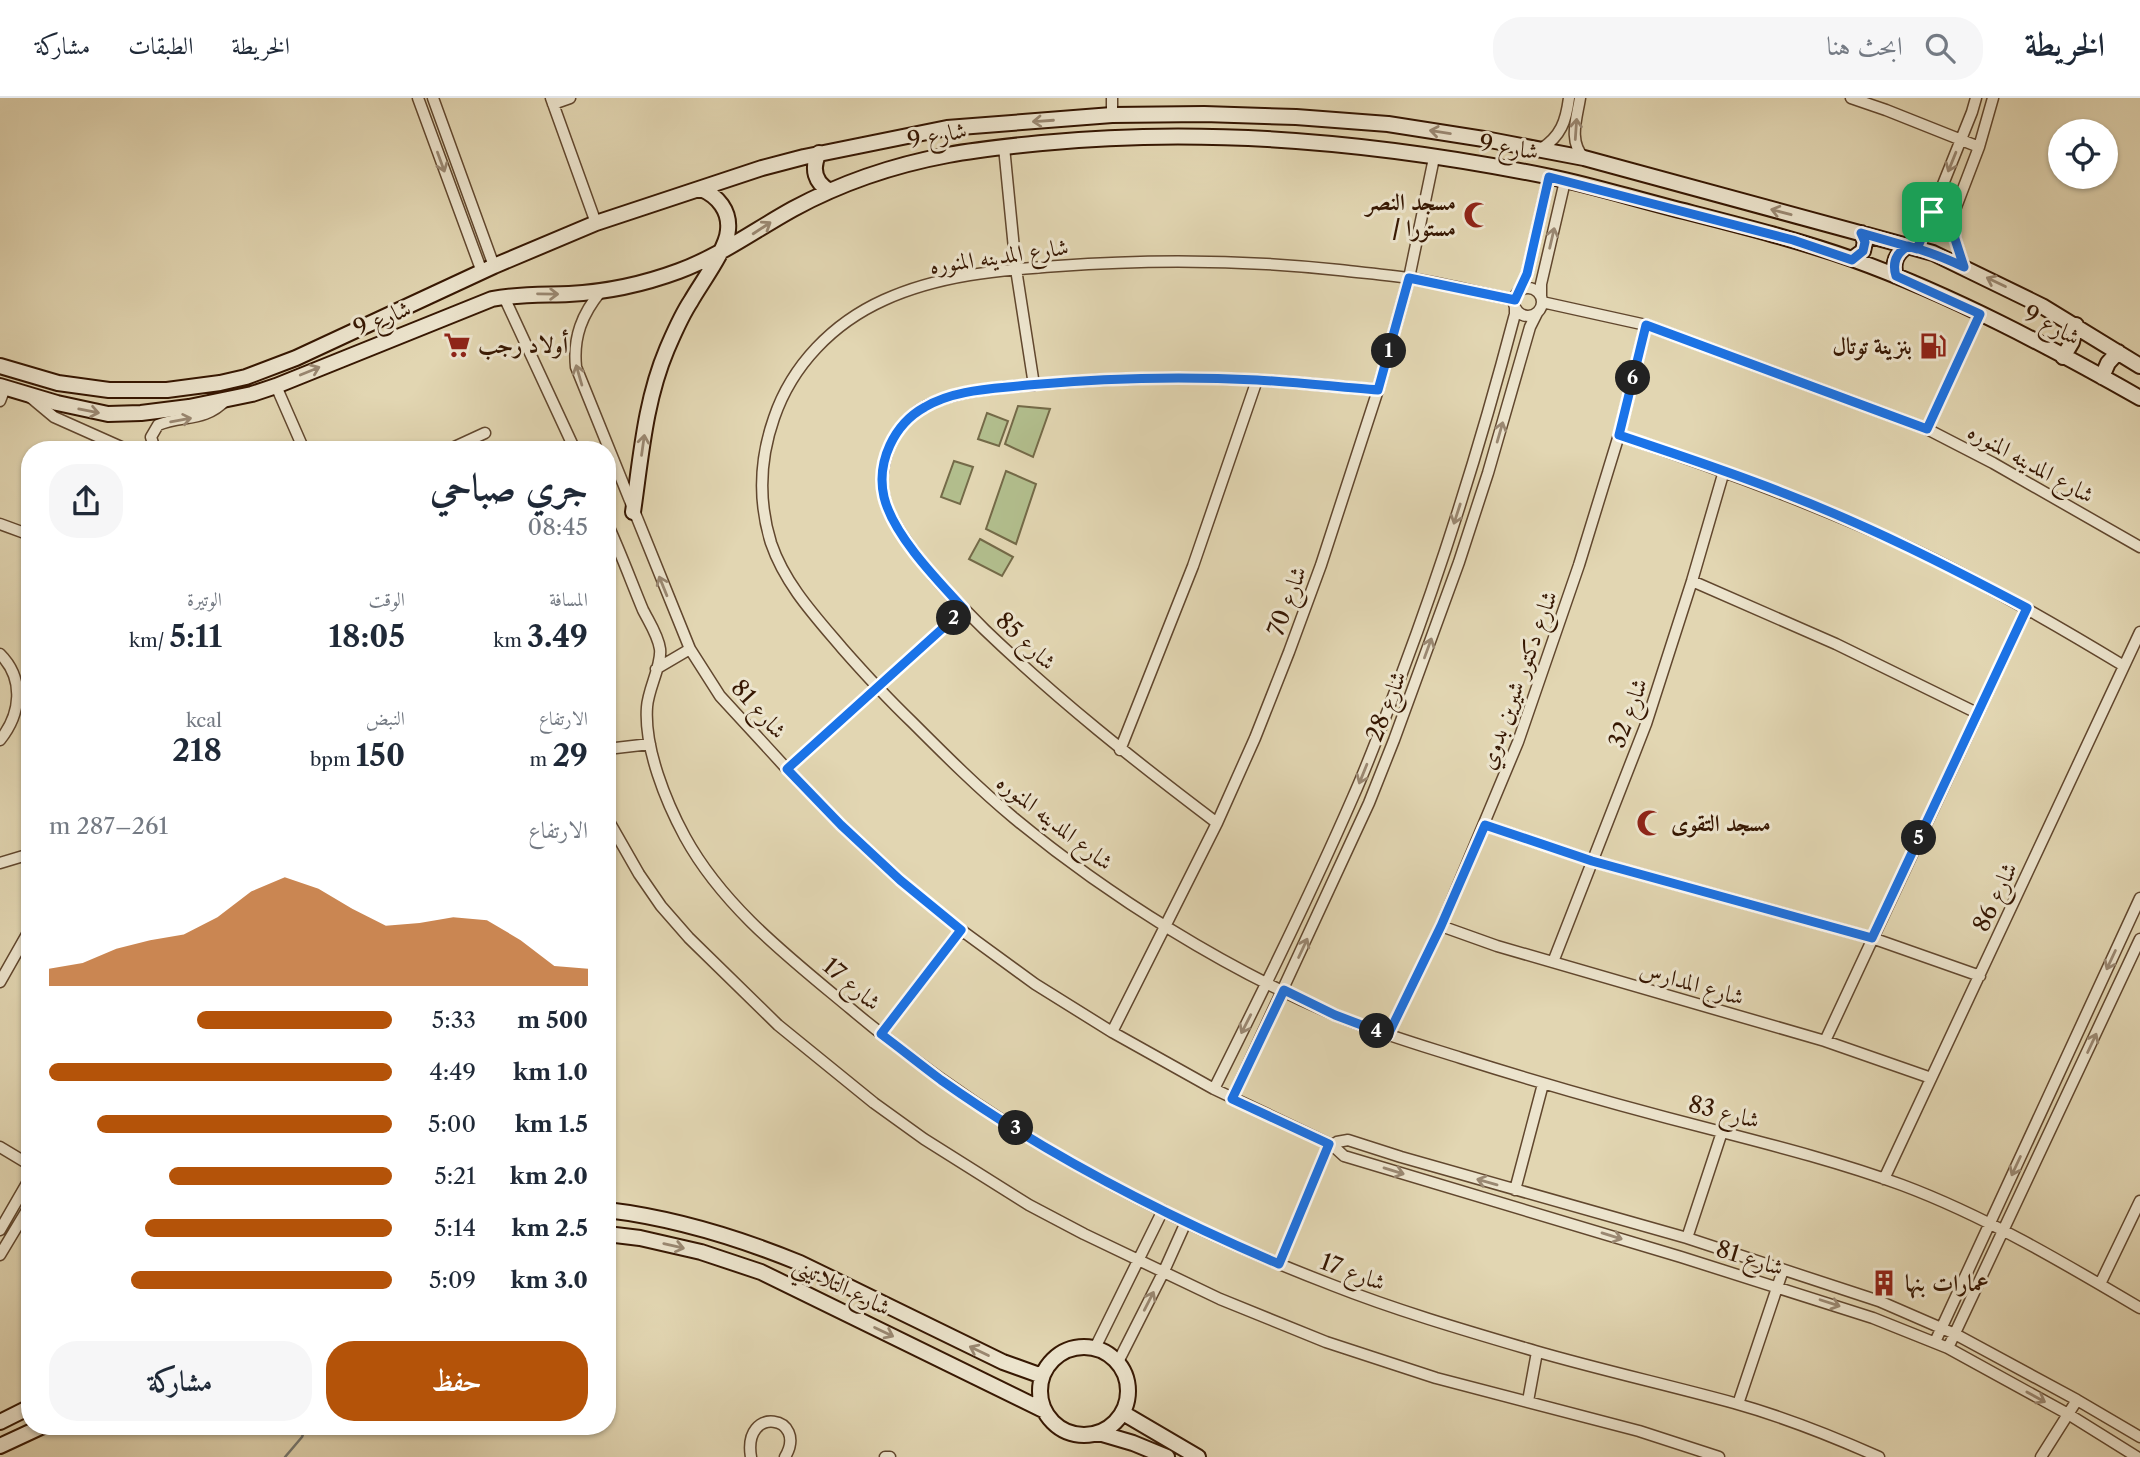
<!DOCTYPE html>
<html lang="ar">
<head>
<meta charset="utf-8">
<style>
  body { margin:0; font-family:"Libre Caslon Text",Amiri,serif; background:#f6f6f7; color:#1f2937; direction:rtl; height:100vh; display:flex; flex-direction:column; font-size:26px; white-space:nowrap }
  * { box-sizing:border-box; margin:0 }
  p { font-size:23px; color:#747a83 }
  .icon { flex:none; width:38px; height:38px; fill:none; stroke:currentColor; stroke-width:2; stroke-linecap:round; stroke-linejoin:round }
  .map { position:relative; flex:1; overflow:hidden; direction:ltr }
  .sheet { position:absolute; left:21px; top:343px; width:595px; height:994px; display:flex; flex-direction:column; background:#fff; border-radius:28px; box-shadow:0 2px 5px #0004; direction:rtl }
  .sheet>* { flex:none }
  .buttons { position:absolute; left:2048px; top:21px; display:grid; gap:14px }
  .buttons a { display:grid; place-items:center; width:70px; height:70px; border-radius:50%; background:#fff; box-shadow:0 2px 5px #0004; font-size:35px }
  .pin { position:absolute; display:grid; place-items:center; width:60px; height:60px; color:#fff; margin:-30px; border-radius:14px; box-shadow:0 4px 10px #0006 }
  .km { position:absolute; width:35px; height:35px; margin:-18px; border-radius:50%; background:#222; color:#fff; font-size:19px; line-height:35px; text-align:center }
  .round { display:grid; place-items:center; flex:none; width:74px; height:74px; border-radius:28px; background:#f6f6f7 }
  .headline { display:flex; align-items:center; justify-content:space-between; height:119px; padding:0 28px }
  h1 { font-size:38px; font-weight:700; line-height:52px }
  .stats { display:grid; grid-template-columns:repeat(3,1fr); gap:10px; height:119px; padding:7px 28px }
  .stats div { display:grid; align-content:center }
  .stats b { font-size:30px; font-weight:700 }
  .stats small { font-size:19px; font-weight:400 }
  .stats p { font-size:19px }
  .chart { height:196px; padding:14px 28px }
  .chart p { display:flex; justify-content:space-between }
  .chart svg { width:100%; height:126px; margin-top:7px; fill:#b45309; opacity:.7 }
  .primary-button { display:flex; gap:14px; margin-top:auto; padding:14px 28px }
  .primary-button a { flex:1; height:80px; border-radius:28px; background:#b45309; color:#fff; font-size:28px; font-weight:700; line-height:80px; text-align:center }
  .primary-button a+a { background:#f6f6f7; color:#1f2937 }
  ul { padding:0 28px; list-style:none; font-size:23px }
  li { display:grid; grid-template-columns:112px 84px 1fr; align-items:center; height:52px }
  li i { height:18px; border-radius:9px; background:#b45309 }
  header { display:flex; align-items:center; gap:42px; box-sizing:border-box; height:98px; padding:0 35px; background:#fff; border-bottom:2px solid #e0e1e3 }
  header strong { font-size:33px }
  nav { display:flex; gap:38px; margin-inline-start:auto; font-size:24px }
  .search { width:490px; height:63px; background:#f6f6f7; display:flex; align-items:center; gap:18px; box-sizing:border-box; padding:0 24px; border-radius:28px; color:#747a83; font-size:26px }
  .map>svg:first-child { display:block }
  .green { fill:#b2be8d; stroke:#746a48; stroke-width:2 }
  .lines { fill:none; stroke-linecap:round; stroke-linejoin:round }
  .stream { stroke:#737670; stroke-width:2.5 }
  .street-casing { stroke:#61472e; stroke-width:13 }
  .secondary-casing { stroke:#361702; stroke-width:18 }
  .street { stroke:#ece4cd; stroke-width:10 }
  .secondary { stroke:#ece4cd; stroke-width:14 }
  .oneway { stroke:#9a8872 }
  .route-casing { stroke:#fff; stroke-width:14 }
  .route { stroke:#1a73e8; stroke-width:9 }
  .labels { text-anchor:middle; dominant-baseline:central; stroke-width:6; stroke-linejoin:round; paint-order:stroke }
  .street-label { font-size:23px; fill:#361702; stroke:#ece4cd }
  .poi-label { font-size:23px; font-weight:bold; fill:#361702; stroke:#ece4cd; text-anchor:start }
</style>
</head>
<body>
<header>
<strong>الخريطة</strong>
<div class="search"><svg class="icon" aria-label="search" viewBox="0 0 24 24"><circle cx="10" cy="10" r="6"/><path d="M15 15l6 6"/></svg>ابحث هنا</div>
<nav><a>الخريطة</a><a>الطبقات</a><a>مشاركة</a></nav>
</header>
<div class="map">
<svg width="2140" height="1359" viewBox="0 0 2140 1359">
  <rect width="100%" height="100%" fill="#e2d6b2"/>
  <filter id="stains"><feTurbulence type="fractalNoise" baseFrequency=".00286" numOctaves="4"/><feColorMatrix values="0 0 0 0 .2 0 0 0 0 .09 0 0 0 0 .02 0 0 0 .5 -.17"/></filter>
  <radialGradient id="worn" r=".72"><stop offset=".6" stop-color="#630" stop-opacity="0"/><stop offset="1" stop-color="#630" stop-opacity=".3"/></radialGradient>
  <path class="green" d="M1018,308L1050,311L1033,359L1005,346Z
    M987,315L1008,323L999,348L978,341Z
    M954,363L973,369L960,406L941,399Z
    M1006,373L1036,386L1016,446L986,431Z
    M980,441L1013,459L1002,478L969,461Z"/>
  <g class="lines">
    <path class="stream" d="M285,1359L302,1339L306,1328"/>
    <g class="street-casing">
      <path id="street" d="M418,0L482,174
        M433,0L494,168
        M551,0L596,125
        M1112,0V17
        M1580,0C1577,20 1568,43 1584,60
        M1851,0L1886,12L1979,49
        M553,6L570,0
        M1004,49L1016,171L1034,287
        M1541,51C1561,38 1566,23 1569,0
        M1917,151L1972,14L1976,0
        M1964,169L1955,141L1953,117L1979,49L1993,0
        M1514 204a14 14 0 1 1 28 0a14 14 0 1 1-28 0Z
        M601,193C582,216 573,239 576,269L690,551L720,598L787,671L841,727L900,782L961,832L1035,886L1112,934L1214,991L1332,1047L1344,1058L1681,1159L1873,1220L1948,1250L2068,1316L2137,1359
        M1519,194L1527,176L1549,79
        M1541,198V186L1565,83
        M504,199L575,352
        M1515,202C1481,195 1448,187 1415,181C1390,177 1364,175 1339,172C1246,162 1151,161 1058,168C999,172 939,177 884,202C833,225 792,267 774,320C760,360 758,403 771,445C785,486 814,517 842,550C864,575 887,600 912,624C945,657 978,690 1014,720C1107,797 1228,873 1340,919C1379,935 1420,947 1461,960C1546,987 1632,1011 1718,1033C1780,1049 1842,1065 1902,1087C1985,1118 2064,1165 2140,1210
        M1542,204L1646,227L1927,331L1993,365L2140,449
        M276,288L304,352
        M30,299L54,319L128,352
        M0,303L5,290
        M1927,331L1980,216
        M1619,337C1717,370 1812,405 1906,448C1981,483 2053,525 2124,568
        M155,352L151,339L158,327C183,317 205,324 226,302
        M448,352L485,335
        M607,425C620,453 631,483 643,512C649,524 658,537 660,551C662,567 648,591 647,609C644,650 666,704 685,739C724,810 790,860 851,911C992,1030 1160,1121 1332,1187C1398,1213 1467,1233 1535,1253C1601,1272 1668,1287 1734,1305C1784,1319 1832,1338 1879,1359
        M0,426L30,437
        M1692,483L1836,546L1977,615
        M0,556C25,581 21,616 0,642
        M656,571L690,551
        M607,651L650,646
        M1120,652L1193,468L1257,282
        M787,671L964,511
        M607,720L639,776L661,808L689,840L778,927L874,1005L924,1041L1029,1107L1084,1136L1220,1201L1326,1244L1436,1280L1639,1333L1719,1359
        M1217,725C1135,663 1059,603 985,532C951,498 914,461 891,418C871,379 888,328 926,308C957,292 995,290 1029,287C1105,280 1181,278 1257,282C1297,284 1338,289 1378,292
        M1485,727L1592,763L1872,840L1980,878
        M0,765L30,756
        M1441,828L1497,848L1825,943L1931,980
        M1553,864L1646,626L1692,483L1724,373
        M0,884L30,831
        M1112,934L1217,725L1255,640L1289,554L1321,467L1378,292L1409,180L1434,60
        M881,936L961,832
        M1388,937L1441,828L1518,644L1579,467L1619,337L1646,227
        M1825,943L2027,510
        M1214,991C1262,895 1310,798 1353,699C1371,659 1386,617 1402,575C1446,458 1483,338 1515,216V209
        M1232,1001L1369,705L1394,642L1459,464L1488,375L1530,229L1537,215
        M1332,1047L1337,1044L1348,1042L1401,1059L1687,1140L1879,1203L1955,1236L2077,1302L2140,1339
        M0,1049L30,1067
        M1884,1081L2140,534
        M1515,1092L1543,986
        M0,1132L30,1080
        M1687,1140L1722,1034
        M0,1157L30,1107
        M1279,1166L1329,1046
        M2100,1186L2140,1103
        M1935,1244L2140,800
        M1095,1250L1163,1112
        M1948,1250L2140,841
        M1118,1264L1164,1173L1186,1124
        M1528,1303L1537,1254
        M1738,1306L1783,1172
        M751,1359C742,1306 809,1318 785,1359
        M885,1359H890
        M2041,1359L2077,1302"/>
    </g>
    <g class="secondary-casing">
      <path id="secondary" d="M819,55C811,71 815,85 830,93
        M1852,161L1863,153L1865,144L1861,135
        M1896,178C1892,165 1896,155 1908,148
        M2063,259L2072,244L2076,227
        M0,268L58,285L109,292H167L220,285L246,279L296,260L494,168L596,125L762,70L804,59L947,30L1112,17L1204,16L1296,19L1388,26L1490,42L1584,60L1933,155L2042,208L2140,268
        M2102,279L2108,265L2118,254
        M0,288L57,305L108,316L141,315L189,309L252,296L276,288L492,201C518,196 543,197 569,196C607,194 644,186 679,173C720,158 755,132 793,111C841,85 894,67 948,57C979,51 1011,48 1042,45C1212,28 1384,45 1551,79C1590,87 1629,99 1668,109C1730,125 1792,140 1852,161C1952,197 2048,248 2140,300
        M633,414C641,359 645,303 667,251C674,235 681,218 691,203C701,185 727,151 728,132C730,113 718,98 701,91
        M607,1112C674,1120 739,1140 800,1165L1003,1264L1042,1278
        M607,1136L640,1140L701,1154L761,1174L1045,1313
        M1040 1293a44 44 0 1 1 88 0a44 44 0 1 1-88 0Z
        M1123,1315L1198,1359
        M0,1324L30,1309
        M1099,1335L1133,1345L1167,1359
        M0,1348L43,1328"/>
    </g>
    <use href="#street" class="street"/>
    <use href="#secondary" class="secondary"/>
  </g>
  <defs><path id="oneway-shaft" d="M-6 0H5M1.5-3L5.5 0L1.5 3" fill="none" stroke-width="1.6" stroke-linecap="round" stroke-linejoin="round" transform="scale(1.75)"/></defs>
  <g class="oneway">
    <use href="#oneway-shaft" transform="translate(1043 23) rotate(176)"/>
    <use href="#oneway-shaft" transform="translate(1576 31) rotate(-86)"/>
    <use href="#oneway-shaft" transform="translate(1440 34) rotate(-171)"/>
    <use href="#oneway-shaft" transform="translate(441 64) rotate(70)"/>
    <use href="#oneway-shaft" transform="translate(1952 64) rotate(112)"/>
    <use href="#oneway-shaft" transform="translate(1781 114) rotate(-165)"/>
    <use href="#oneway-shaft" transform="translate(762 130) rotate(-33)"/>
    <use href="#oneway-shaft" transform="translate(1552 140) rotate(-77)"/>
    <use href="#oneway-shaft" transform="translate(1996 184) rotate(-154)"/>
    <use href="#oneway-shaft" transform="translate(548 196) rotate(1)"/>
    <use href="#oneway-shaft" transform="translate(310 273) rotate(-22)"/>
    <use href="#oneway-shaft" transform="translate(579 277) rotate(-106)"/>
    <use href="#oneway-shaft" transform="translate(89 313) rotate(11)"/>
    <use href="#oneway-shaft" transform="translate(181 322) rotate(-10)"/>
    <use href="#oneway-shaft" transform="translate(1500 334) rotate(-74)"/>
    <use href="#oneway-shaft" transform="translate(643 347) rotate(-82)"/>
    <use href="#oneway-shaft" transform="translate(1457 416) rotate(108)"/>
    <use href="#oneway-shaft" transform="translate(663 488) rotate(-112)"/>
    <use href="#oneway-shaft" transform="translate(1428 550) rotate(-70)"/>
    <use href="#oneway-shaft" transform="translate(1363 676) rotate(112)"/>
    <use href="#oneway-shaft" transform="translate(1303 850) rotate(-65)"/>
    <use href="#oneway-shaft" transform="translate(2111 862) rotate(115)"/>
    <use href="#oneway-shaft" transform="translate(1246 926) rotate(117)"/>
    <use href="#oneway-shaft" transform="translate(2092 945) rotate(-65)"/>
    <use href="#oneway-shaft" transform="translate(2016 1068) rotate(115)"/>
    <use href="#oneway-shaft" transform="translate(1394 1073) rotate(17)"/>
    <use href="#oneway-shaft" transform="translate(1487 1084) rotate(-164)"/>
    <use href="#oneway-shaft" transform="translate(1612 1138) rotate(17)"/>
    <use href="#oneway-shaft" transform="translate(674 1148) rotate(13)"/>
    <use href="#oneway-shaft" transform="translate(1149 1203) rotate(-63)"/>
    <use href="#oneway-shaft" transform="translate(1830 1205) rotate(18)"/>
    <use href="#oneway-shaft" transform="translate(884 1234) rotate(26)"/>
    <use href="#oneway-shaft" transform="translate(979 1253) rotate(-154)"/>
    <use href="#oneway-shaft" transform="translate(2036 1299) rotate(29)"/>
  </g>
  <g class="lines">
    <g class="route-casing">
      <path id="route" d="M1932,114L1917,151L1861,135L1865,144L1863,153L1852,162L1793,142L1549,79L1527,176L1515,202L1409,180L1378,292C1338,289 1297,284 1257,282C1181,278 1104,280 1028,287C994,291 955,291 925,309C894,326 876,364 884,399C893,437 938,483 964,511L787,671L841,727L900,782L961,832L881,936C901,951 921,967 941,982C1044,1055 1164,1117 1279,1166L1329,1046L1232,1001L1284,892L1335,917L1388,937L1441,828L1485,727L1592,763L1872,840L2027,510C1948,468 1869,428 1786,396C1731,374 1675,356 1619,337L1646,227L1927,331L1980,216L1896,178C1892,165 1896,155 1908,148C1927,153 1945,160 1964,169L1955,141L1953,117C1946,122 1938,121 1932,114"/>
    </g>
    <use href="#route" class="route"/>
  </g>
  <defs>
    <g id="mosque-bare" transform="scale(2.1)"><path d="M3.5-4.9A6 6 0 1 0 3.5 4.9A5 5 0 1 1 3.5-4.9Z" fill="#8f2418" stroke="#ece4cd" stroke-width="2.5" paint-order="stroke"/></g>
    <g id="supermarket-bare" transform="scale(2.1)"><path d="M-6-5.5h2.5l.6 2H6L4.5 2H-2.5L-4.4-4H-6ZM-1.5 3.2a1.3 1.3 0 1 0 .1 0ZM3 3.2a1.3 1.3 0 1 0 .1 0Z" fill="#8f2418" stroke="#ece4cd" stroke-width="2.5" paint-order="stroke"/></g>
    <g id="fuel-bare" transform="scale(2.1)"><path d="M-5.5-6h7V0h2V4h1.3V-2.5L3-4.5l.8-.8L6-3V5H2.5V1h-1V6h-7ZM-4.2-4.7v3.2H.2V-4.7Z" fill="#8f2418" stroke="#ece4cd" stroke-width="2.5" paint-order="stroke"/></g>
    <g id="building-bare" transform="scale(2.1)"><path d="M-4-6H4V6H1V3H-1V6H-4ZM-2.5-4.3h1.7v1.8h-1.7ZM.8-4.3h1.7v1.8H.8ZM-2.5-1h1.7V.8h-1.7ZM.8-1h1.7V.8H.8Z" fill="#8f2418" stroke="#ece4cd" stroke-width="2.5" paint-order="stroke"/></g>
  </defs>
  <g fill-rule="evenodd">
    <use href="#mosque-bare" x="1477" y="117"/>
    <use href="#supermarket-bare" x="457" y="247"/>
    <use href="#fuel-bare" x="1933" y="248"/>
    <use href="#mosque-bare" x="1650" y="725"/>
    <use href="#building-bare" x="1884" y="1185"/>
  </g>
  <g class="labels">
    <g class="street-label">
      <text transform="translate(937 37) rotate(-11)">شارع 9</text>
      <text transform="translate(1509 49) rotate(9)">شارع 9</text>
      <text transform="translate(999 158) rotate(-8)">شارع المدينه المنوره</text>
      <text transform="translate(382 220) rotate(-22)">شارع 9</text>
      <text transform="translate(2052 227) rotate(27)">شارع 9</text>
      <text transform="translate(2031 365) rotate(29)">شارع المدينه المنوره</text>
      <text transform="translate(1287 503) rotate(-70)">شارع 70</text>
      <text transform="translate(1026 543) rotate(43)">شارع 85</text>
      <text transform="translate(1518 582) rotate(-70)">شارع دكتور شيرين بدوي</text>
      <text transform="translate(1386 608) rotate(-69)">شارع 28</text>
      <text transform="translate(759 611) rotate(48)">شارع 81</text>
      <text transform="translate(1628 615) rotate(-70)">شارع 32</text>
      <text transform="translate(1055 724) rotate(38)">شارع المدينه المنوره</text>
      <text transform="translate(1995 799) rotate(-65)">شارع 86</text>
      <text transform="translate(1692 885) rotate(16)">شارع المدارس</text>
      <text transform="translate(852 886) rotate(40)">شارع 17</text>
      <text transform="translate(1724 1014) rotate(14)">شارع 83</text>
      <text transform="translate(1750 1160) rotate(17)">شارع 81</text>
      <text transform="translate(1353 1174) rotate(20)">شارع 17</text>
      <text transform="translate(842 1188) rotate(26)">شارع التلاتيني</text>
    </g>
    <g class="poi-label">
      <text x="1456" y="104" text-anchor="end">مسجد النصر<tspan x="1456" dy="26">/ مستورا</tspan></text>
      <text x="478" y="247">أولاد رجب</text>
      <text x="1912" y="248" text-anchor="end">بنزينة توتال</text>
      <text x="1671" y="725">مسجد التقوى</text>
      <text x="1905" y="1185">عمارات بنها</text>
    </g>
  </g>
  <rect width="100%" height="100%" filter="url(#stains)"/>
  <rect width="100%" height="100%" fill="url(#worn)"/>
</svg>
<div class="buttons">
<a><svg class="icon" aria-label="locate" viewBox="0 0 24 24"><circle cx="12" cy="12" r="6"/><path d="M12 2v4M12 18v4M2 12h4M18 12h4"/></svg></a>
</div>
<div class="pin" style="left:1932px;top:114px;background:#1e9e55"><svg class="icon" aria-label="arrive" viewBox="0 0 24 24"><path d="M6 21V4h12l-3 4 3 4H6"/></svg></div>
<b class="km" style="left:1389px;top:253px">1</b>
<b class="km" style="left:954px;top:520px">2</b>
<b class="km" style="left:1016px;top:1030px">3</b>
<b class="km" style="left:1377px;top:933px">4</b>
<b class="km" style="left:1919px;top:740px">5</b>
<b class="km" style="left:1633px;top:280px">6</b>
<section class="sheet">
<div class="headline"><div><h1>جري صباحي</h1><p>08:45</p></div><a class="round"><svg class="icon" aria-label="share" viewBox="0 0 24 24"><path d="M12 15V3M7 8l5-5 5 5M5 13v7h14v-7"/></svg></a></div>
<div class="stats">
<div><p>المسافة</p><b>3.49<small> km</small></b></div>
<div><p>الوقت</p><b>18:05</b></div>
<div><p>الوتيرة</p><b>5:11<small> /km</small></b></div>
</div>
<div class="stats">
<div><p>الارتفاع</p><b>29<small> m</small></b></div>
<div><p>النبض</p><b>150<small> bpm</small></b></div>
<div><p>kcal</p><b>218</b></div>
</div>
<div class="chart"><p><span>الارتفاع</span>261–287 m</p>
<svg viewBox="0 0 160 44" preserveAspectRatio="none"><path d="M0 44V38L10 36L20 31L30 28L40 26L50 20L60 11L70 6L80 10L90 17L100 23L110 22L120 20L130 21L140 28L150 37L160 38V44z"/></svg>
</div>
<ul>
<li><b>500 m</b>5:33<i style="width:57%"></i></li>
<li><b>1.0 km</b>4:49<i style="width:100%"></i></li>
<li><b>1.5 km</b>5:00<i style="width:86%"></i></li>
<li><b>2.0 km</b>5:21<i style="width:65%"></i></li>
<li><b>2.5 km</b>5:14<i style="width:72%"></i></li>
<li><b>3.0 km</b>5:09<i style="width:76%"></i></li>
</ul>
<div class="primary-button"><a>حفظ</a><a>مشاركة</a></div>
</section>
</div>
</body>
</html>
